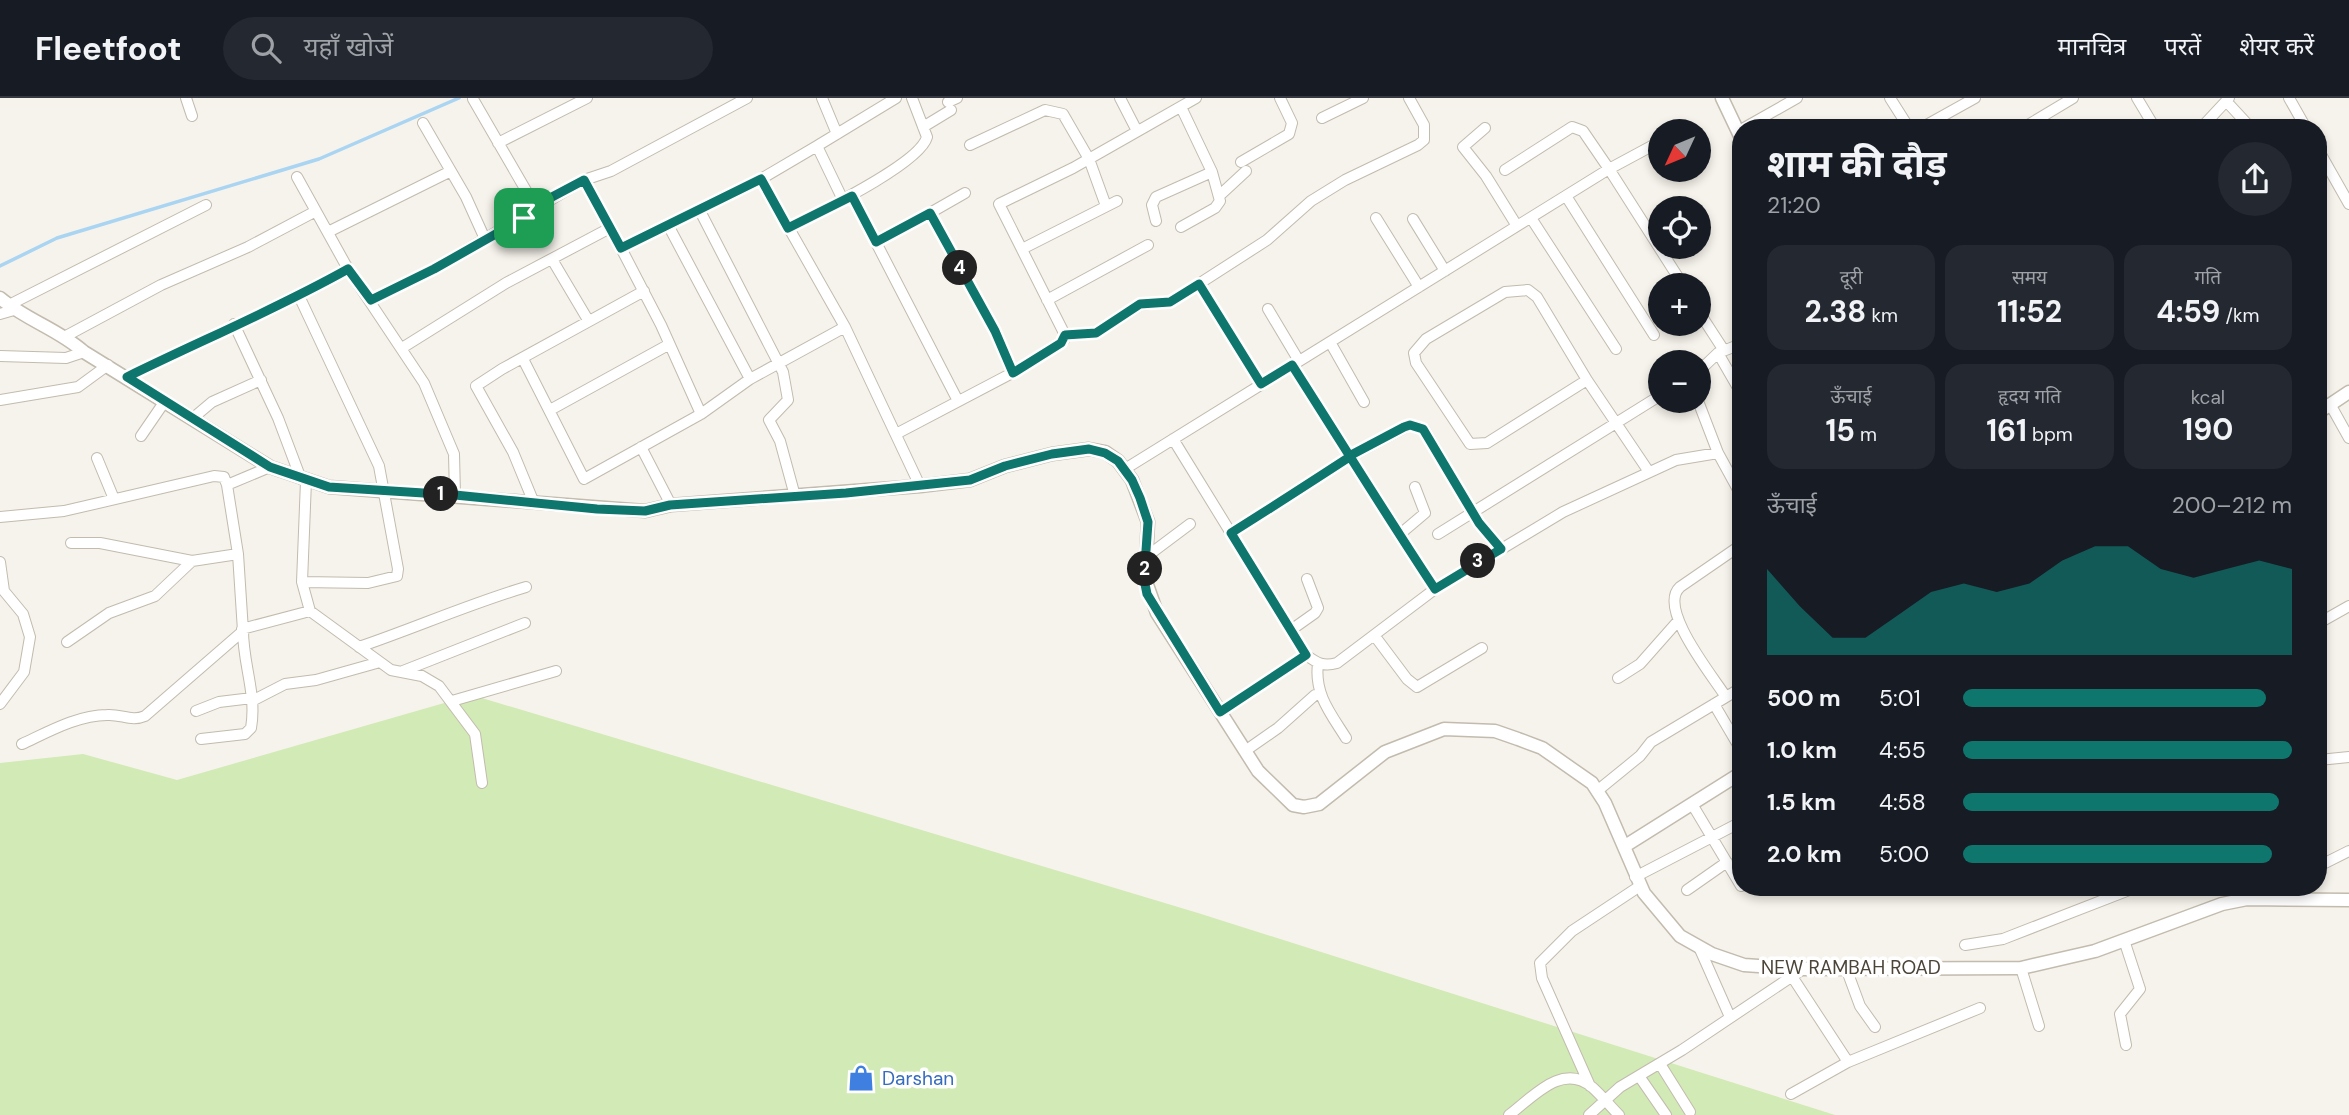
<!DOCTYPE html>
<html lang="hi">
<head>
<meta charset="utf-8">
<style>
  body { margin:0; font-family:"DM Sans","Noto Sans Devanagari",sans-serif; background:#242831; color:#f1f3f6; height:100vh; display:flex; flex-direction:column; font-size:26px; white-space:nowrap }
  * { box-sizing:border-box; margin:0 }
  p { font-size:23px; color:#9ea1a6 }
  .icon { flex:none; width:38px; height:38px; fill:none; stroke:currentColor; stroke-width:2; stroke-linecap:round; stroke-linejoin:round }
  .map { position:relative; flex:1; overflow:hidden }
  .details { position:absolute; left:1732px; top:21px; width:595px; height:777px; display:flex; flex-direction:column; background:#171b24; border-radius:28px; box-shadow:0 4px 10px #0003 }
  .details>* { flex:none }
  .needle { width:46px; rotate:226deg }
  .fabs { position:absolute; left:1648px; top:21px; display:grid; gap:14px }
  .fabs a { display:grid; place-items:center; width:63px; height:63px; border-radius:50%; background:#171b24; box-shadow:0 4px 10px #0003; font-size:35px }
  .pin { position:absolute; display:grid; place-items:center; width:60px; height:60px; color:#fff; margin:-30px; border-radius:14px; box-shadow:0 4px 10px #0006 }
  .km { position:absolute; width:35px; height:35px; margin:-18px; border-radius:50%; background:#222; color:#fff; font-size:19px; line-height:35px; text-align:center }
  .round { display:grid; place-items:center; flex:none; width:74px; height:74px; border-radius:37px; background:#242831 }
  .head { display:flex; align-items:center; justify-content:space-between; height:119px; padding:0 35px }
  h1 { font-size:38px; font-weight:700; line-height:52px }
  .figures { display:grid; grid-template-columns:repeat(3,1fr); gap:10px; height:119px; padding:7px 35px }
  .figures div { display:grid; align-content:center; border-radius:18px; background:#242831; text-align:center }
  .figures b { font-size:30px; font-weight:700 }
  .figures small { font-size:19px; font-weight:400 }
  .figures p { font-size:19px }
  .chart { height:196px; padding:14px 35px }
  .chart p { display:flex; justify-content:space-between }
  .chart svg { width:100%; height:126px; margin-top:7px; fill:#0f766e; opacity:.7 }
  ul { padding:0 35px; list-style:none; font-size:23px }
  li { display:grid; grid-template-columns:112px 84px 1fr; align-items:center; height:52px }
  li i { height:18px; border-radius:9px; background:#0f766e }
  header { display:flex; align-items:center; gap:42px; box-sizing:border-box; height:98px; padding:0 35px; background:#171b24; border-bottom:2px solid #363941 }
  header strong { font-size:33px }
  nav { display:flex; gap:38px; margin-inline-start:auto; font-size:24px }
  .search { width:490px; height:63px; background:#242831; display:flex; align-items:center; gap:18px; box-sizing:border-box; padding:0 24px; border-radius:38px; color:#9ea1a6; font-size:26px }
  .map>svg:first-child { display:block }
  .green { fill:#d2eab5 }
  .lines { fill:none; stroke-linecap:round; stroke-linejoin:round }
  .stream { stroke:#a9d4f2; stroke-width:3.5 }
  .minor-casing { stroke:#c2bbae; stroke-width:12 }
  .tertiary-casing { stroke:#c2bbae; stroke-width:15 }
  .minor { stroke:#fff; stroke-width:10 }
  .tertiary { stroke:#fff; stroke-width:12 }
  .route-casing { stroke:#fff; stroke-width:14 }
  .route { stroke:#0f766e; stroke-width:9 }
  .labels { text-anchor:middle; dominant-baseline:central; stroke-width:7; stroke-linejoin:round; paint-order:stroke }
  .street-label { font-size:19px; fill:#4b4439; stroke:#fff }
  .shop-label { font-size:19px; fill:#366cbe; stroke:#fff; text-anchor:start }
</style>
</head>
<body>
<header>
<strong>Fleetfoot</strong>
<div class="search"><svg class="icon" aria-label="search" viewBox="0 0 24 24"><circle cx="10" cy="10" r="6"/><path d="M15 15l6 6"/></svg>यहाँ खोजें</div>
<nav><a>मानचित्र</a><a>परतें</a><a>शेयर करें</a></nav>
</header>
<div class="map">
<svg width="2349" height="1017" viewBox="0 0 2349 1017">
  <rect width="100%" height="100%" fill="#f6f3ec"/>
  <path class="green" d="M472,597L1198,815L1835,1017H0V665L83,656L177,682Z"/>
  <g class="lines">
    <path class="stream" d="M0,168L57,140L319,61L459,0"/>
    <g class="minor-casing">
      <path id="minor" d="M186,0L192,18
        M822,0L837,36
        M1120,0L1137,33
        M1890,0L1909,30
        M2137,0L2155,30
        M2289,0L2306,30
        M473,1L535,108
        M2226,3L2251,30
        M948,4L957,0
        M1322,20L1363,0
        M423,25L466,99L485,141
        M923,29L951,12
        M1485,30L1463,49L1486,78L1517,128
        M1744,30L1797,0
        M1921,30L1975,0
        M2023,30L2073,0
        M2201,30L2229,0
        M1684,33L1686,32
        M498,45L587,0
        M970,47L1045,12L1063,16L1089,61L1106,108
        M817,48L896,0
        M2319,53L2349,106
        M1241,64L1289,36L1292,25L1280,0
        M1505,72L1572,29L1583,33L1609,71L1661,43
        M297,79L348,171
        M584,82L611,73L747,0
        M852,98L958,303
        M1219,98L1246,73
        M1566,98L1654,237
        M843,102L817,48L761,81L845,229L920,388
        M699,111L783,274L788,302L769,322L780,343L795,398
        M930,115L965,95
        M1376,120L1419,189
        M1531,120L1616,251
        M1413,121L1445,173
        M1156,123L1152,107L1156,99L1212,74
        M1181,129L1215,110L1220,103L1212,74L1181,9
        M788,130C815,116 920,66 927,39L912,0
        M328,134L449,74
        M876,143L930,115L995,233L1012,275
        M621,150L661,227L701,316
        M1022,151L1117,103
        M553,163L588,222
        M1199,186L1261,287
        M299,198L379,368L398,471L397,478L368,485L302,484
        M371,202L434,171L584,82L621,150L761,81
        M1047,202L1148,147
        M9,207L206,107
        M1268,211L1299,263
        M1699,214L1723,251
        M0,216L14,212
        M234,226L278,320L301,381
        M1065,237L1096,235L1140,207L1169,204L1177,200L1267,142L1311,103L1345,82L1418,47L1424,42V27L1409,0
        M66,238L161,187L248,149L316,113
        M1330,244L1364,304
        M402,250L506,185L610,130
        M1718,255L1741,295
        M0,258L66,260L84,254
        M523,261L584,381L701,316L750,281L668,127
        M1292,267L1435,491
        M1699,273L1718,255L1741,246
        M127,279C200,243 277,211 348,171L424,285L454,356L455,397
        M750,281L845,229
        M1587,282L1537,199L1528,192L1505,194L1426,241L1414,255L1416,265L1470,346L1487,345L1587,282L1649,374
        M0,302L78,289L108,267
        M1698,303L1718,355L1741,397
        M2330,306L2349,340
        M550,312L668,247
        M193,320L212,304L261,282
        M896,336L1016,273L1064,242L1065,237L999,106L1073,70L1196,0
        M141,338L165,303
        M1173,341L1306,557C1317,565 1323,569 1337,565L1435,491L1563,414L1676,362L1718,355
        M641,349L671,407
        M97,360L114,401
        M1125,371L1609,71L1683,187
        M306,383L302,484L310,513L391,572L422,578L439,588L475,636L482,685
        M534,405L513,354L476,288L502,271L644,193
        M0,419L64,413L214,378L224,379L227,387
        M1231,435L1353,357L1410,327L1424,331L1479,425L1501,451
        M1438,436L1661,297
        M1399,437L1425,415L1415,389
        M71,445H100L192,463L238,456
        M1146,459L1190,426
        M0,464L4,493L23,516L30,539L24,574L0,606
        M2319,525L2349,508
        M242,531L310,513
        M1291,532L1315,515L1318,510L1307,481
        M1374,537L1407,581L1417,589L1482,550
        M67,544L109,515L155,498L192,463
        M359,549C415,530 469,506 526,489
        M1318,566C1314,596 1331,616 1346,640
        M403,573L525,525
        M1618,580L1640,566L1678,523
        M1726,599C1712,577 1657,510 1680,489L1741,447
        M252,603L285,586L316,582L380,564
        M452,603L556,573
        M1714,606L1741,652
        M196,613L219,604L252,600
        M1220,614L1306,557
        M201,641L245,636L251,630C257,597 243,566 243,533
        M22,646C48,634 78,617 107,617C122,616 131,624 145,618L243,533L238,456L227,387L270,369
        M1245,653L1278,630L1315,597
        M2319,662L2349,659
        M1597,693L1640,658L1651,644L1741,590
        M1692,706L1741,788
        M2325,765L2349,753
        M1635,779L1741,724
        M1687,792L1727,764
        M2247,801V789
        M2124,842L2140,891L2120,916L2126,947
        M1965,847L2003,841L2137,789
        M1699,849L1730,919
        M1846,870L1860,908L1875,929
        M2021,870L2039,928
        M1793,880L1848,964
        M1660,966L1690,1014
        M1639,978L1666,1017
        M1590,988L1542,880L1540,865L1572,833L1640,788
        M1791,996L1848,964L1980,910
        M1509,1017C1533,999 1562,964 1592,989C1602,998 1610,1008 1619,1017
        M1589,1017L1620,989L1682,952L1803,871"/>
    </g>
    <g class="tertiary-casing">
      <path id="tertiary" d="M1722,0L1741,40
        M0,200C26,222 58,231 84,254L270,369L329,389L645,413L671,407L920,388L970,382L1005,368L1052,356L1089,351L1105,354L1118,363L1132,382L1148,424L1145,481L1157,515L1258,673L1293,707L1304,709L1319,706L1385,654L1444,631L1495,633L1518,641L1542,650L1592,685L1605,705L1644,795L1680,838L1712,856L1744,867L1803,871L2021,870L2095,853L2222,806L2247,801L2349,802
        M2319,314L2349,294
        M1625,748L1741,675"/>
    </g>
    <use href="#minor" class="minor"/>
    <use href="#tertiary" class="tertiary"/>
  </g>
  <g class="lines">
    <g class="route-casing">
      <path id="route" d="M524,120L434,171L371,202L348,171C277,211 200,243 127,279L270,369L329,389L455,397L597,411L645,413L670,407L846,395L970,382L1005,368L1052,356L1089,351L1105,355L1118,363L1132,382L1140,400L1148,424L1144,481L1147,496L1220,614L1306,557L1231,435C1271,410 1311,384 1351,358L1353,356L1404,329L1410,327L1423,331L1479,425L1501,451L1435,491C1386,417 1340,342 1292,267L1261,286L1199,186L1170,204L1140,206L1096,235L1065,237L1061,245L1013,275L995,233L930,115L876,144L852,98L788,130L761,81L621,150L584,82L535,108L524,120"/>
    </g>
    <use href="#route" class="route"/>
  </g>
  <defs>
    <g id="shop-bare" transform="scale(2.1)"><path d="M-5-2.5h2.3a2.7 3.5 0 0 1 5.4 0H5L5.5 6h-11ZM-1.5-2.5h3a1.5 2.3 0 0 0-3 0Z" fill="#3f7fe0" stroke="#fff" stroke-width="2.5" paint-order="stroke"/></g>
  </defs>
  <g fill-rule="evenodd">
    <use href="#shop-bare" x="861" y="980"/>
  </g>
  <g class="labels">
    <g class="street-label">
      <text x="1851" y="869">NEW RAMBAH ROAD</text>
    </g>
    <g class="shop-label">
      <text x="882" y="980">Darshan</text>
    </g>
  </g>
</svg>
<div class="fabs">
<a><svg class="needle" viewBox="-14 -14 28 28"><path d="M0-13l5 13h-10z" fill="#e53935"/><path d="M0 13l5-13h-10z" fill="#9ea1a6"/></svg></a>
<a><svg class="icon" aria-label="locate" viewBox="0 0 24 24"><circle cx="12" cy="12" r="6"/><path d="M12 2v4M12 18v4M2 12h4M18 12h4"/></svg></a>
<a>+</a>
<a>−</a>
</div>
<div class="pin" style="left:524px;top:120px;background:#1e9e55"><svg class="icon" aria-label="arrive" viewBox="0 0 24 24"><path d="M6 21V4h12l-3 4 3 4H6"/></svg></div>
<b class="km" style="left:441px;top:396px">1</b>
<b class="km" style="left:1145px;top:471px">2</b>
<b class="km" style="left:1478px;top:463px">3</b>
<b class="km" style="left:960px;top:170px">4</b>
<section class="details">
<div class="head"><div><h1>शाम की दौड़</h1><p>21:20</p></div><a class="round"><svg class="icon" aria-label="share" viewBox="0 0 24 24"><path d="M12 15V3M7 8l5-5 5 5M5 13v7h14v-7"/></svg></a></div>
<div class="figures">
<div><p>दूरी</p><b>2.38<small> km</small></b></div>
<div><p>समय</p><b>11:52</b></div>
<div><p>गति</p><b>4:59<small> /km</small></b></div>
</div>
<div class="figures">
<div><p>ऊँचाई</p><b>15<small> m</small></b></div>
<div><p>हृदय गति</p><b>161<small> bpm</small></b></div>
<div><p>kcal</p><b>190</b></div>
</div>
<div class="chart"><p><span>ऊँचाई</span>200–212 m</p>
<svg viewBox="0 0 160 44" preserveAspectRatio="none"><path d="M0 44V14L10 27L20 38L30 38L40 30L50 22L60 19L70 22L80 19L90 11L100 6L110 6L120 14L130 17L140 14L150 11L160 14V44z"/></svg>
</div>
<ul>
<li><b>500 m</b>5:01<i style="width:92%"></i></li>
<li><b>1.0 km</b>4:55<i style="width:100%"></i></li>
<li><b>1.5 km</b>4:58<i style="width:96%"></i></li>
<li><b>2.0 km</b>5:00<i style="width:94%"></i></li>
</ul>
</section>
</div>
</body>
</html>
